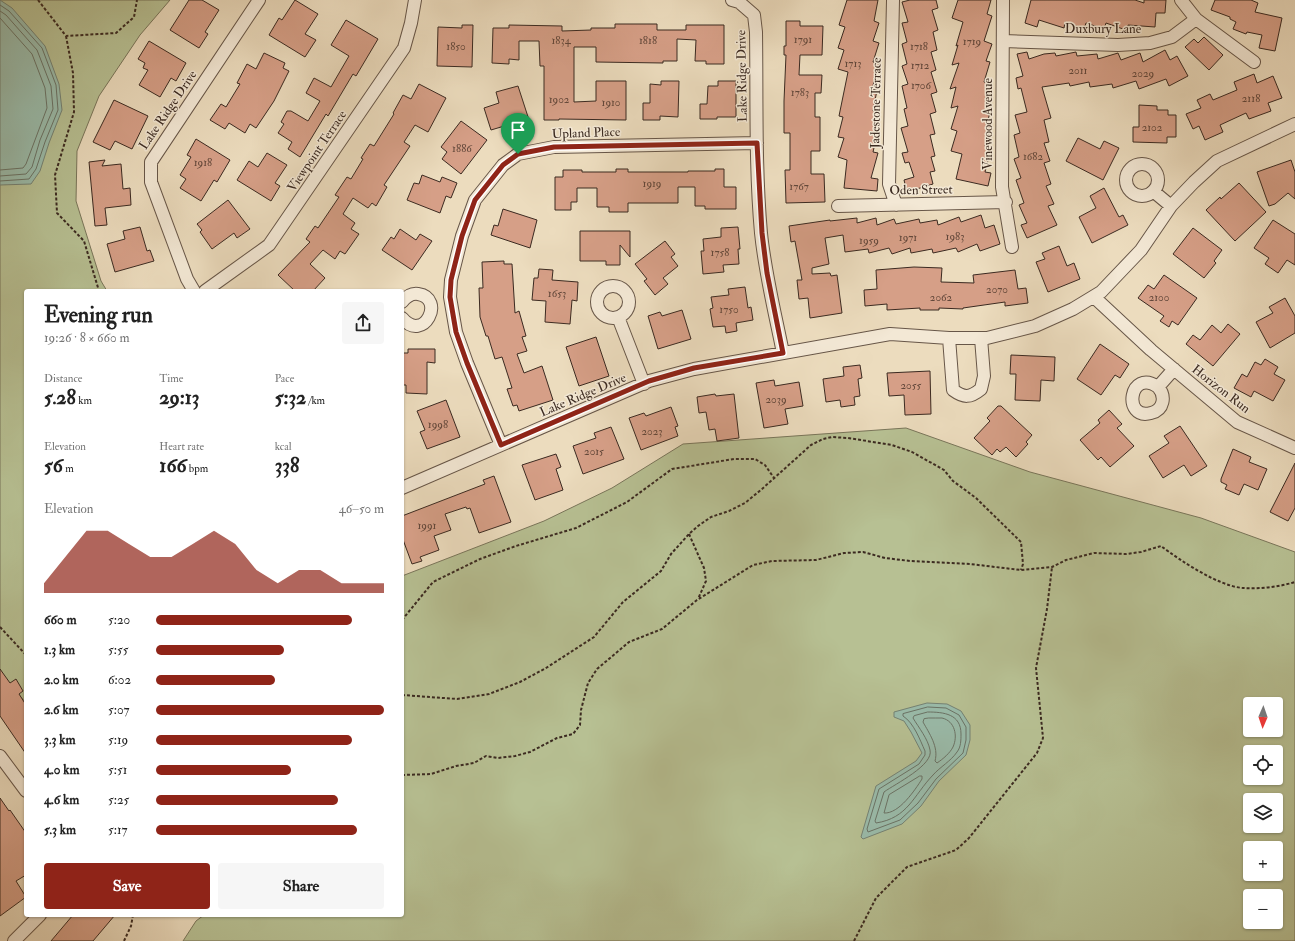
<!DOCTYPE html>
<html lang="en">
<head>
<meta charset="utf-8">
<style>
  body { margin:0; font-family:"IM FELL Double Pica",serif; background:#f6f6f6; color:#222; height:100vh; display:flex; flex-direction:column; font-size:15px; white-space:nowrap }
  * { box-sizing:border-box; margin:0 }
  p { font-size:13px; color:#767676 }
  .icon { flex:none; width:22px; height:22px; fill:none; stroke:currentColor; stroke-width:2; stroke-linecap:round; stroke-linejoin:round }
  .map { position:relative; flex:1; overflow:hidden }
  .side { position:absolute; left:24px; top:289px; width:380px; height:628px; display:flex; flex-direction:column; background:#fff; border-radius:4px; box-shadow:0 1px 3px #0004 }
  .side>* { flex:none }
  .needle { width:26px; rotate:182deg }
  .fabs { position:absolute; left:1243px; top:697px; display:grid; gap:8px }
  .fabs a { display:grid; place-items:center; width:40px; height:40px; border-radius:4px; background:#fff; box-shadow:0 1px 3px #0004; font-size:20px }
  .pin { position:absolute; display:grid; place-items:center; width:34px; height:34px; color:#fff; margin:-41px -17px; border-radius:50% 50% 50% 0; rotate:-45deg; box-shadow:0 0 4px #0007 }
  .pin .icon { rotate:45deg }
  .round { display:grid; place-items:center; flex:none; width:42px; height:42px; border-radius:4px; background:#f6f6f6 }
  .head { display:flex; align-items:center; justify-content:space-between; height:68px; padding:0 20px }
  h1 { font-size:22px; font-weight:700; line-height:30px }
  .figures { display:grid; grid-template-columns:repeat(3,1fr); gap:6px; height:68px; padding:4px 20px }
  .figures div { display:grid; align-content:center }
  .figures b { font-size:20px; font-weight:700 }
  .figures small { font-size:11px; font-weight:400 }
  .figures p { font-size:11px }
  .chart { height:112px; padding:8px 20px }
  .chart p { display:flex; justify-content:space-between }
  .chart svg { width:100%; height:72px; margin-top:4px; fill:#8f2418; opacity:.7 }
  .primary-button { display:flex; gap:8px; margin-top:auto; padding:8px 20px }
  .primary-button a { flex:1; height:46px; border-radius:4px; background:#8f2418; color:#fff; font-size:16px; font-weight:700; line-height:46px; text-align:center }
  .primary-button a+a { background:#f6f6f6; color:#222 }
  ul { padding:0 20px; list-style:none; font-size:13px }
  li { display:grid; grid-template-columns:64px 48px 1fr; align-items:center; height:30px }
  li i { height:10px; border-radius:5px; background:#8f2418 }
  .map>svg:first-child { display:block }
  .green { fill:#b7c093; stroke:#79755a; fill-rule:evenodd }
  .water { fill:#9abcab; stroke:#748274 }
  .lines { fill:none; stroke-linecap:round; stroke-linejoin:round }
  .shore { stroke:#6a7366; stroke-width:1 }
  .building { fill:#d69f87; stroke:#3b2a21 }
  .street-casing { stroke:#675648; stroke-width:14 }
  .path { stroke:#3b2a21; stroke-width:2; stroke-dasharray:3 2; stroke-linecap:butt }
  .street { stroke:#f3e8d5; stroke-width:12 }
  .route-casing { stroke:#fff; stroke-width:8 }
  .route { stroke:#8f2418; stroke-width:5 }
  .labels { text-anchor:middle; dominant-baseline:central; stroke-width:3; stroke-linejoin:round; paint-order:stroke }
  .number-label { font-size:11px; fill:#62473a }
  .street-label { font-size:13px; fill:#3b2a21; stroke:#f3e8d5 }
</style>
</head>
<body>
<div class="map">
<svg width="1295" height="941" viewBox="0 0 1295 941">
  <rect width="100%" height="100%" fill="#ecdcbe"/>
  <filter id="stains"><feTurbulence type="fractalNoise" baseFrequency=".005" numOctaves="4"/><feColorMatrix values="0 0 0 0 .2 0 0 0 0 .09 0 0 0 0 .02 0 0 0 .5 -.17"/></filter>
  <radialGradient id="worn" r=".72"><stop offset=".6" stop-color="#630" stop-opacity="0"/><stop offset="1" stop-color="#630" stop-opacity=".3"/></radialGradient>
  <path class="green" d="M0,0H170L140,35L99,96L77,151L76,201L101,281L107,291H26V703L0,672Z
    M906,428L1030,472L1201,518L1295,552V941H183L196,921L204,915H402V576L544,521L612,488L683,444ZM1250,704H1276V730H1250ZM1250,752H1276V778H1250ZM1250,800H1276V826H1250ZM1250,848H1276V874H1250ZM1250,896H1276V922H1250Z"/>
  <path class="water" d="M0,0L12,8L45,46L59,84L62,110L49,143L40,171L31,184L0,185Z
    M927,703L947,704L961,711L970,725V740L966,755L939,781L921,806L902,824L863,839L861,837L876,786L916,761L922,753L911,732L904,721L894,717V712Z"/>
  <g class="lines">
    <path class="shore" d="M0,5L9,11L42,48L56,85L58,110L45,142L36,169L29,179L0,181
      M0,11L6,15L37,50L51,86L53,109L40,140L32,167L26,174L0,176
      M0,18L32,54L45,88L47,108L26,164L23,168L0,170
      M928,707L946,708L959,715L966,727V740L963,753L936,779L918,803L900,820L868,832L867,829L879,789L919,764L925,755V751C920,740 914,723 903,716V714Z
      M928,712C944,712 961,714 961,734C961,740 961,747 957,752C951,761 940,767 933,775C913,796 908,818 876,823L875,821L884,792C895,784 934,765 930,750C928,739 919,728 913,718L914,716Z
      M929,718C933,718 938,718 942,718C955,721 958,736 953,747C950,753 943,759 937,763L935,761C939,747 929,733 923,722L924,719Z
      M920,776H922V779C915,790 899,814 884,813L889,795Z"/>
  </g>
  <path class="building" d="M189,0H202L219,10L205,32L208,34L199,48L170,30Z
    M295,0L318,14L305,34L316,40L305,57L269,35L279,18L282,20Z
    M847,0H878L874,21L879,23L873,41L879,43L873,62L879,64L872,89L877,90L873,111L878,112L874,130L878,131L873,152L878,153L871,178L878,179L877,191L844,188L847,160L838,157L844,138L838,137L843,117L839,116L848,72L838,69L844,50L838,48L845,27L839,25Z
    M910,0H936L938,8L932,10L938,30L933,32L937,50L931,52L936,70L931,72L937,92L931,94L936,112L930,114L935,134L930,135L935,156L931,157L935,171L930,172L933,184L907,192L904,180L914,177L909,162L905,163L902,153L908,152L901,128L908,126L904,109L907,108L902,86L908,84L902,66L907,64L902,44L907,42L902,23L908,22L902,2Z
    M958,0H991L987,14L992,16L984,41L992,44L986,61L990,62L984,82L992,84L986,102L992,104L987,124L991,125L985,146L991,148L985,172L991,173L988,186L956,179L962,154L951,151L957,131L951,129L958,106L951,108L956,87L950,89L959,63L952,65L958,45L956,46L963,22L952,18Z
    M1031,0H1135L1144,3V0H1166L1165,13H1156L1155,27L1128,25L1126,30L1106,23L1104,29L1086,23L1084,29L1065,22L1064,28L1039,20L1037,27L1025,23Z
    M1215,0H1251L1258,3L1255,12L1282,18L1275,51L1259,48L1262,35L1247,32L1246,34L1233,29L1236,22L1230,19V17L1211,10Z
    M346,20L378,39L356,76L353,74L328,116L326,114L300,157L288,149L292,142L278,133L284,124L281,122L287,111H291L308,121L320,101L306,93L314,78L331,87L335,80L349,56L331,45Z
    M786,21H800V26H823L822,55H800L799,75H822L821,93H815V117H820V151H811V174H824L825,202L786,203L785,170H790V133H784V101L786,55H784V46H786Z
    M615,24H657V30H686V25H724V64H706V61H695L696,40L677,39V61H663V63L596,62V47H574V102L596,101V81H626V120L559,119V120H544V66H540L539,41H519V60L509,59V64L492,63L493,28H509V25L562,26V31L591,30V28H615Z
    M462,25H473L472,67L437,66L438,27L462,28Z
    M1204,37L1223,55L1209,70L1185,47L1194,39L1198,43Z
    M149,41L186,63L176,81L171,78L160,97L139,85L148,70L143,68L145,63L138,59Z
    M1165,50L1170,60L1177,56L1188,76L1169,86L1166,79L1139,89L1136,81L1113,88L1112,84L1090,87L1089,82L1070,86L1069,83L1042,87L1051,118L1044,120L1049,142L1044,143L1050,161L1044,163L1051,184L1046,186L1054,204L1048,206L1057,225L1027,238L1021,225L1027,223L1019,205L1024,203L1016,180L1021,178L1014,159L1019,157L1014,135L1020,133L1015,115L1027,112L1021,88L1018,89L1016,78L1023,76L1017,54L1027,52L1029,59L1044,54L1055,53L1056,56L1076,52L1077,56L1097,54L1098,59L1118,53L1121,60L1140,53L1143,62Z
    M264,53L285,63L283,68L289,71L274,101L256,128L250,124L245,133L229,123L225,129L210,120L221,104L226,107L240,84L237,83L247,64L256,69Z
    M1254,74L1257,83L1273,76L1282,98L1268,103L1271,111L1249,119L1246,113L1220,125L1223,132L1205,140L1199,126L1193,129L1186,114L1201,108L1197,100L1210,94L1213,100L1237,90L1234,82Z
    M661,81H679L678,117L660,116V120H643V103H650V84L661,85Z
    M718,81H736V117H717V119H700V104H707L708,86H718Z
    M419,84L446,98L428,132L415,125L404,142L410,146L384,185L387,187L376,206L372,203L368,208L353,198L343,214L355,223L351,229L359,234L345,254L340,251L335,259L323,250L310,264L325,278L313,291H295L278,275L310,242L306,239L315,226L318,228L339,197L335,195L347,177L351,179L363,159L361,158L370,144L374,146L394,114L393,113L403,95L411,99Z
    M518,86L530,123L512,129L511,124L491,130L484,108L499,103L496,92Z
    M114,100L148,116L132,149L115,141L110,150L93,142Z
    M1139,105L1157,106V110H1168V115H1176V137H1167V143L1133,142V127H1139Z
    M461,121L487,140L461,174L442,159L447,152L441,147Z
    M1078,138L1100,149L1104,141L1119,148L1103,180L1066,161Z
    M196,139L230,160L217,182L214,180L201,201L180,188L186,179L180,175L191,157L187,155Z
    M267,153L287,165L275,183L280,186L271,201L237,180L249,161L258,167Z
    M105,160L102,166L121,164L123,189L130,188L131,205L105,208L107,225L95,226L89,162Z
    M1291,160L1295,172V199L1288,193L1275,204L1269,206L1257,172Z
    M616,169H628V172H688V171H715V169H724V187H736V209H705V206H695V187H678V203H628V212H609V207H597V188H577V202H571V210H555V177H563V170H582V172H616Z
    M422,175L440,182L442,177L457,183L451,198L446,196L440,213L407,200L414,183L419,184Z
    M1239,183L1266,212L1235,241L1206,210L1220,197L1221,199Z
    M1104,188L1119,217L1123,215L1128,225L1092,243L1079,217L1096,208L1090,196Z
    M228,200L250,229L237,238L234,233L212,249L200,232L202,230L197,224Z
    M503,209L537,220L530,248L491,235L494,225L498,226Z
    M981,215L985,228L994,225L1000,244L980,251L977,244L958,252L956,248L933,253L932,249L911,253L910,248L892,254L889,248L869,253L868,249L845,252L843,235L825,238L829,264L812,268V274L830,273L831,276L837,275L842,313L810,318L808,298L799,299L797,280H802L795,241L791,242L789,226L830,220V221L857,218V223L876,218L877,225L894,219L896,224L919,219L920,223L937,220L938,225L959,217L961,222Z
    M1273,220L1295,234V265L1287,260L1278,273L1265,264L1269,258L1254,248Z
    M140,227L147,251L150,250L154,261L115,272L107,244L125,239L123,231Z
    M738,227L740,249H738L739,264L723,265L724,272L703,274L701,251H704L703,239L721,237V228Z
    M1193,228L1222,250L1214,261L1216,263L1204,278L1173,254Z
    M400,229L416,240L420,234L432,241L412,270L382,250L391,237L394,239Z
    M580,231H630V257L620,245V265H606V261H580Z
    M665,241L675,254L671,257L678,266L663,278L668,284L655,295L644,281L647,279L635,264Z
    M1059,246L1067,266L1074,263L1080,279L1048,292L1036,262L1045,259L1042,253Z
    M504,261V264H512L515,313L519,311L526,336L522,337L527,351L517,354L524,373L542,366L553,400L519,411L517,405L513,406L507,389L512,388L502,357L495,359L488,336H486L480,317L479,288H483L482,262Z
    M914,267L942,268L941,282L974,283L973,275L1015,270L1018,289L1026,288L1028,303L1005,306V302L963,308V309L939,308V310H920V308L887,310V304L865,306L864,290L877,289L876,270Z
    M539,269L553,270L552,280L578,282L577,301L572,300L570,324L545,322L546,301L532,300L534,278H538Z
    M1164,275L1197,298L1178,325L1172,321L1169,327L1160,321L1164,316L1138,298L1148,285L1154,289Z
    M745,287L748,308L751,307L753,320L736,323L737,331L726,333L725,326L713,327L710,309L713,308L711,297L729,295L728,289Z
    M1285,298L1295,316V333L1270,348L1256,322L1273,313L1269,307Z
    M682,310L691,339L658,349L648,316L660,312L662,316Z
    M1228,324L1240,334L1213,366L1186,344L1193,335L1200,340L1212,325L1221,333Z
    M596,337L609,376L579,386L566,347Z
    M1100,344L1129,364L1120,378L1115,375L1101,395L1077,379Z
    M408,349H435V363L427,362V394L406,393V385H402V353H408Z
    M1011,355L1055,357L1054,381L1041,380L1040,401L1015,400L1016,374H1010Z
    M1265,359L1278,367L1274,374L1285,380L1273,401L1254,391L1251,397L1234,388L1242,374L1247,377L1255,362L1261,365Z
    M860,365L862,378L858,379L860,396L854,397L855,405L841,407L840,400L826,402L823,379L844,376L843,367Z
    M930,371L931,414L905,415L904,395L889,396L887,373Z
    M774,380L775,386L799,382L803,406L785,409L788,424L764,428L756,383Z
    M715,394L716,396L734,394L739,438L717,441L715,429L709,430L706,412L699,413L697,397Z
    M446,400L460,437L427,449L420,432L425,430L417,411Z
    M998,406H1001L1032,435L1026,442L1028,444L1016,457L1006,447L1000,452L997,449L992,455L974,438L990,421L987,418Z
    M671,407L678,426L675,427L678,436L641,450L629,418L644,413L646,416Z
    M1109,410L1122,424L1117,428L1134,446L1110,467L1101,457L1098,460L1080,440L1100,423L1098,420Z
    M1180,426L1207,466L1191,476L1184,465L1163,478L1149,456L1169,443L1164,436Z
    M611,427L624,459L583,474L573,446L596,438L594,433Z
    M1233,449L1251,457L1249,462L1267,469L1258,490L1244,484L1239,495L1225,489L1227,485L1221,482V479Z
    M556,454L561,467L556,469L563,490L535,500L522,465Z
    M1295,463V508L1288,521L1270,512Z
    M494,476L511,522L479,533L470,508L467,509L466,507L445,514L451,530L434,536L439,550L420,557L422,561L412,564L402,537V516L485,484L483,480Z
    M0,669L10,683L16,679L23,691L19,694L26,705V754L0,716Z
    M0,798L9,811L10,810L26,833V875L16,881L26,897L0,916Z
    M73,915H115L93,941H51Z"/>
  <g class="lines">
    <g class="street-casing">
      <path id="street" d="M732,0L739,2L754,15L756,32C757,99 755,166 761,233C765,273 775,313 783,353
        M893,0L889,184L896,205
        M1003,0L1002,187L1012,247
        M1181,0L1196,19L1254,62
        M1003,41L1118,45L1150,43L1172,37L1196,19
        M1126 180a16 16 0 1 1 32 0a16 16 0 1 1-32 0Z
        M1153,191L1171,206
        M838,206L1006,202
        M597 302a16 16 0 1 1 32 0a16 16 0 1 1-32 0Z
        M194,291L187,279L151,182V162L259,0
        M205,291L269,245L404,48L411,23L415,0
        M1094,297L1151,350L1237,422L1295,448
        M402,302C406,297 411,293 418,294C446,298 424,344 402,318
        M618,317L644,384
        M949,338L953,390C964,398 970,398 981,389L984,376L981,338
        M1158,387C1129,367 1122,421 1151,413C1164,410 1166,396 1158,387L1174,369
        M501,445L467,363L456,332L450,297L451,280L462,236L475,200L503,165L518,154L554,147L757,143
        M402,488L649,381L694,369L890,334L949,338H987L1035,326L1073,309L1101,292L1141,250L1171,206L1194,182L1217,161L1295,124
        M0,756L26,791
        M14,941L40,915"/>
    </g>
    <path class="path" d="M38,0L66,36L116,33L134,17L137,0
      M66,36L73,73L74,112L55,175L57,213L84,241L99,291
      M689,534L704,568L706,581L698,599
      M402,620L433,582L480,559L516,546L576,528L627,502L672,469L734,459H755L765,465L774,478
      M0,627L26,655
      M402,695L457,699L489,694L520,682L546,668L594,637L623,602L661,571L671,554L689,534L698,526L711,517L729,511L745,503L762,489L811,445L823,439L832,437L848,438L892,445L912,452L944,470L953,481L976,498L1021,542L1023,564L1021,570
      M402,775L431,774L456,766L474,763L486,756L498,758L515,756L530,752L557,738L573,734L580,725L581,710L588,683L597,669L629,642L662,629L697,600L753,565L772,561L816,560L844,553L863,552L885,558L910,561L970,564L1021,570L1052,567L1066,560L1094,553L1126,554L1141,552L1161,546C1181,561 1218,586 1243,588C1260,589 1279,587 1295,582
      M124,941L131,926L133,915
      M854,941L876,898L907,867L956,850L969,838L1037,753L1043,738L1036,668L1047,609L1052,567"/>
    <use href="#street" class="street"/>
  </g>
  <g class="lines">
    <g class="route-casing">
      <path id="route" d="M757,143L762,233L767,273L783,353L694,368L649,381L501,445L467,363L456,332L450,297L451,280L462,236L475,200L503,165L518,154L554,147Z"/>
    </g>
    <use href="#route" class="route"/>
  </g>
  <g class="labels">
    <g class="number-label">
      <text x="803" y="39">1791</text>
      <text x="561" y="40">1834</text>
      <text x="648" y="40">1818</text>
      <text x="972" y="41">1719</text>
      <text x="456" y="46">1850</text>
      <text x="919" y="46">1718</text>
      <text x="853" y="63">1713</text>
      <text x="920" y="65">1712</text>
      <text x="1078" y="70">2011</text>
      <text x="1143" y="73">2029</text>
      <text x="921" y="85">1706</text>
      <text x="800" y="92">1783</text>
      <text x="1251" y="98">2118</text>
      <text x="559" y="99">1902</text>
      <text x="611" y="102">1910</text>
      <text x="1152" y="127">2102</text>
      <text x="462" y="148">1886</text>
      <text x="1033" y="156">1682</text>
      <text x="203" y="162">1918</text>
      <text x="652" y="183">1919</text>
      <text x="799" y="186">1767</text>
      <text x="955" y="236">1983</text>
      <text x="908" y="237">1971</text>
      <text x="869" y="240">1959</text>
      <text x="720" y="252">1758</text>
      <text x="997" y="289">2070</text>
      <text x="557" y="293">1653</text>
      <text x="941" y="297">2062</text>
      <text x="1159" y="297">2100</text>
      <text x="729" y="309">1750</text>
      <text x="911" y="385">2055</text>
      <text x="776" y="399">2039</text>
      <text x="438" y="424">1998</text>
      <text x="652" y="431">2023</text>
      <text x="594" y="451">2015</text>
      <text x="427" y="525">1991</text>
    </g>
    <g class="street-label">
      <text x="1103" y="29">Duxbury Lane</text>
      <text transform="translate(742 76) rotate(-91)">Lake Ridge Drive</text>
      <text transform="translate(876 103) rotate(-89)">Jadestone Terrace</text>
      <text transform="translate(168 110) rotate(-56)">Lake Ridge Drive</text>
      <text transform="translate(988 124) rotate(-90)">Vinewood Avenue</text>
      <text transform="translate(586 133) rotate(-2)">Upland Place</text>
      <text transform="translate(317 151) rotate(-56)">Viewpoint Terrace</text>
      <text transform="translate(921 190) rotate(-1)">Oden Street</text>
      <text transform="translate(1221 389) rotate(38)">Horizon Run</text>
      <text transform="translate(583 395) rotate(-23)">Lake Ridge Drive</text>
    </g>
  </g>
  <rect width="100%" height="100%" filter="url(#stains)"/>
  <rect width="100%" height="100%" fill="url(#worn)"/>
</svg>
<div class="fabs">
<a><svg class="needle" viewBox="-14 -14 28 28"><path d="M0-13l5 13h-10z" fill="#e53935"/><path d="M0 13l5-13h-10z" fill="#767676"/></svg></a>
<a><svg class="icon" aria-label="locate" viewBox="0 0 24 24"><circle cx="12" cy="12" r="6"/><path d="M12 2v4M12 18v4M2 12h4M18 12h4"/></svg></a>
<a><svg class="icon" aria-label="layers" viewBox="0 0 24 24"><path d="M12 4l9 5-9 5-9-5zM3 14l9 5 9-5"/></svg></a>
<a>+</a>
<a>−</a>
</div>
<div class="pin" style="left:518px;top:154px;background:#1e9e55"><svg class="icon" aria-label="arrive" viewBox="0 0 24 24"><path d="M6 21V4h12l-3 4 3 4H6"/></svg></div>
<section class="side">
<div class="head"><div><h1>Evening run</h1><p>19:26 · 8 × 660 m</p></div><a class="round"><svg class="icon" aria-label="share" viewBox="0 0 24 24"><path d="M12 15V3M7 8l5-5 5 5M5 13v7h14v-7"/></svg></a></div>
<div class="figures">
<div><p>Distance</p><b>5.28<small> km</small></b></div>
<div><p>Time</p><b>29:13</b></div>
<div><p>Pace</p><b>5:32<small> /km</small></b></div>
</div>
<div class="figures">
<div><p>Elevation</p><b>56<small> m</small></b></div>
<div><p>Heart rate</p><b>166<small> bpm</small></b></div>
<div><p>kcal</p><b>338</b></div>
</div>
<div class="chart"><p><span>Elevation</span>46–50 m</p>
<svg viewBox="0 0 160 44" preserveAspectRatio="none"><path d="M0 44V38L10 22L20 6L30 6L40 14L50 22L60 22L70 14L80 6L90 14L100 30L110 38L120 30L130 30L140 38L150 38L160 38V44z"/></svg>
</div>
<ul>
<li><b>660 m</b>5:20<i style="width:86%"></i></li>
<li><b>1.3 km</b>5:55<i style="width:56%"></i></li>
<li><b>2.0 km</b>6:02<i style="width:52%"></i></li>
<li><b>2.6 km</b>5:07<i style="width:100%"></i></li>
<li><b>3.3 km</b>5:19<i style="width:86%"></i></li>
<li><b>4.0 km</b>5:51<i style="width:59%"></i></li>
<li><b>4.6 km</b>5:25<i style="width:80%"></i></li>
<li><b>5.3 km</b>5:17<i style="width:88%"></i></li>
</ul>
<div class="primary-button"><a>Save</a><a>Share</a></div>
</section>
</div>
</body>
</html>
